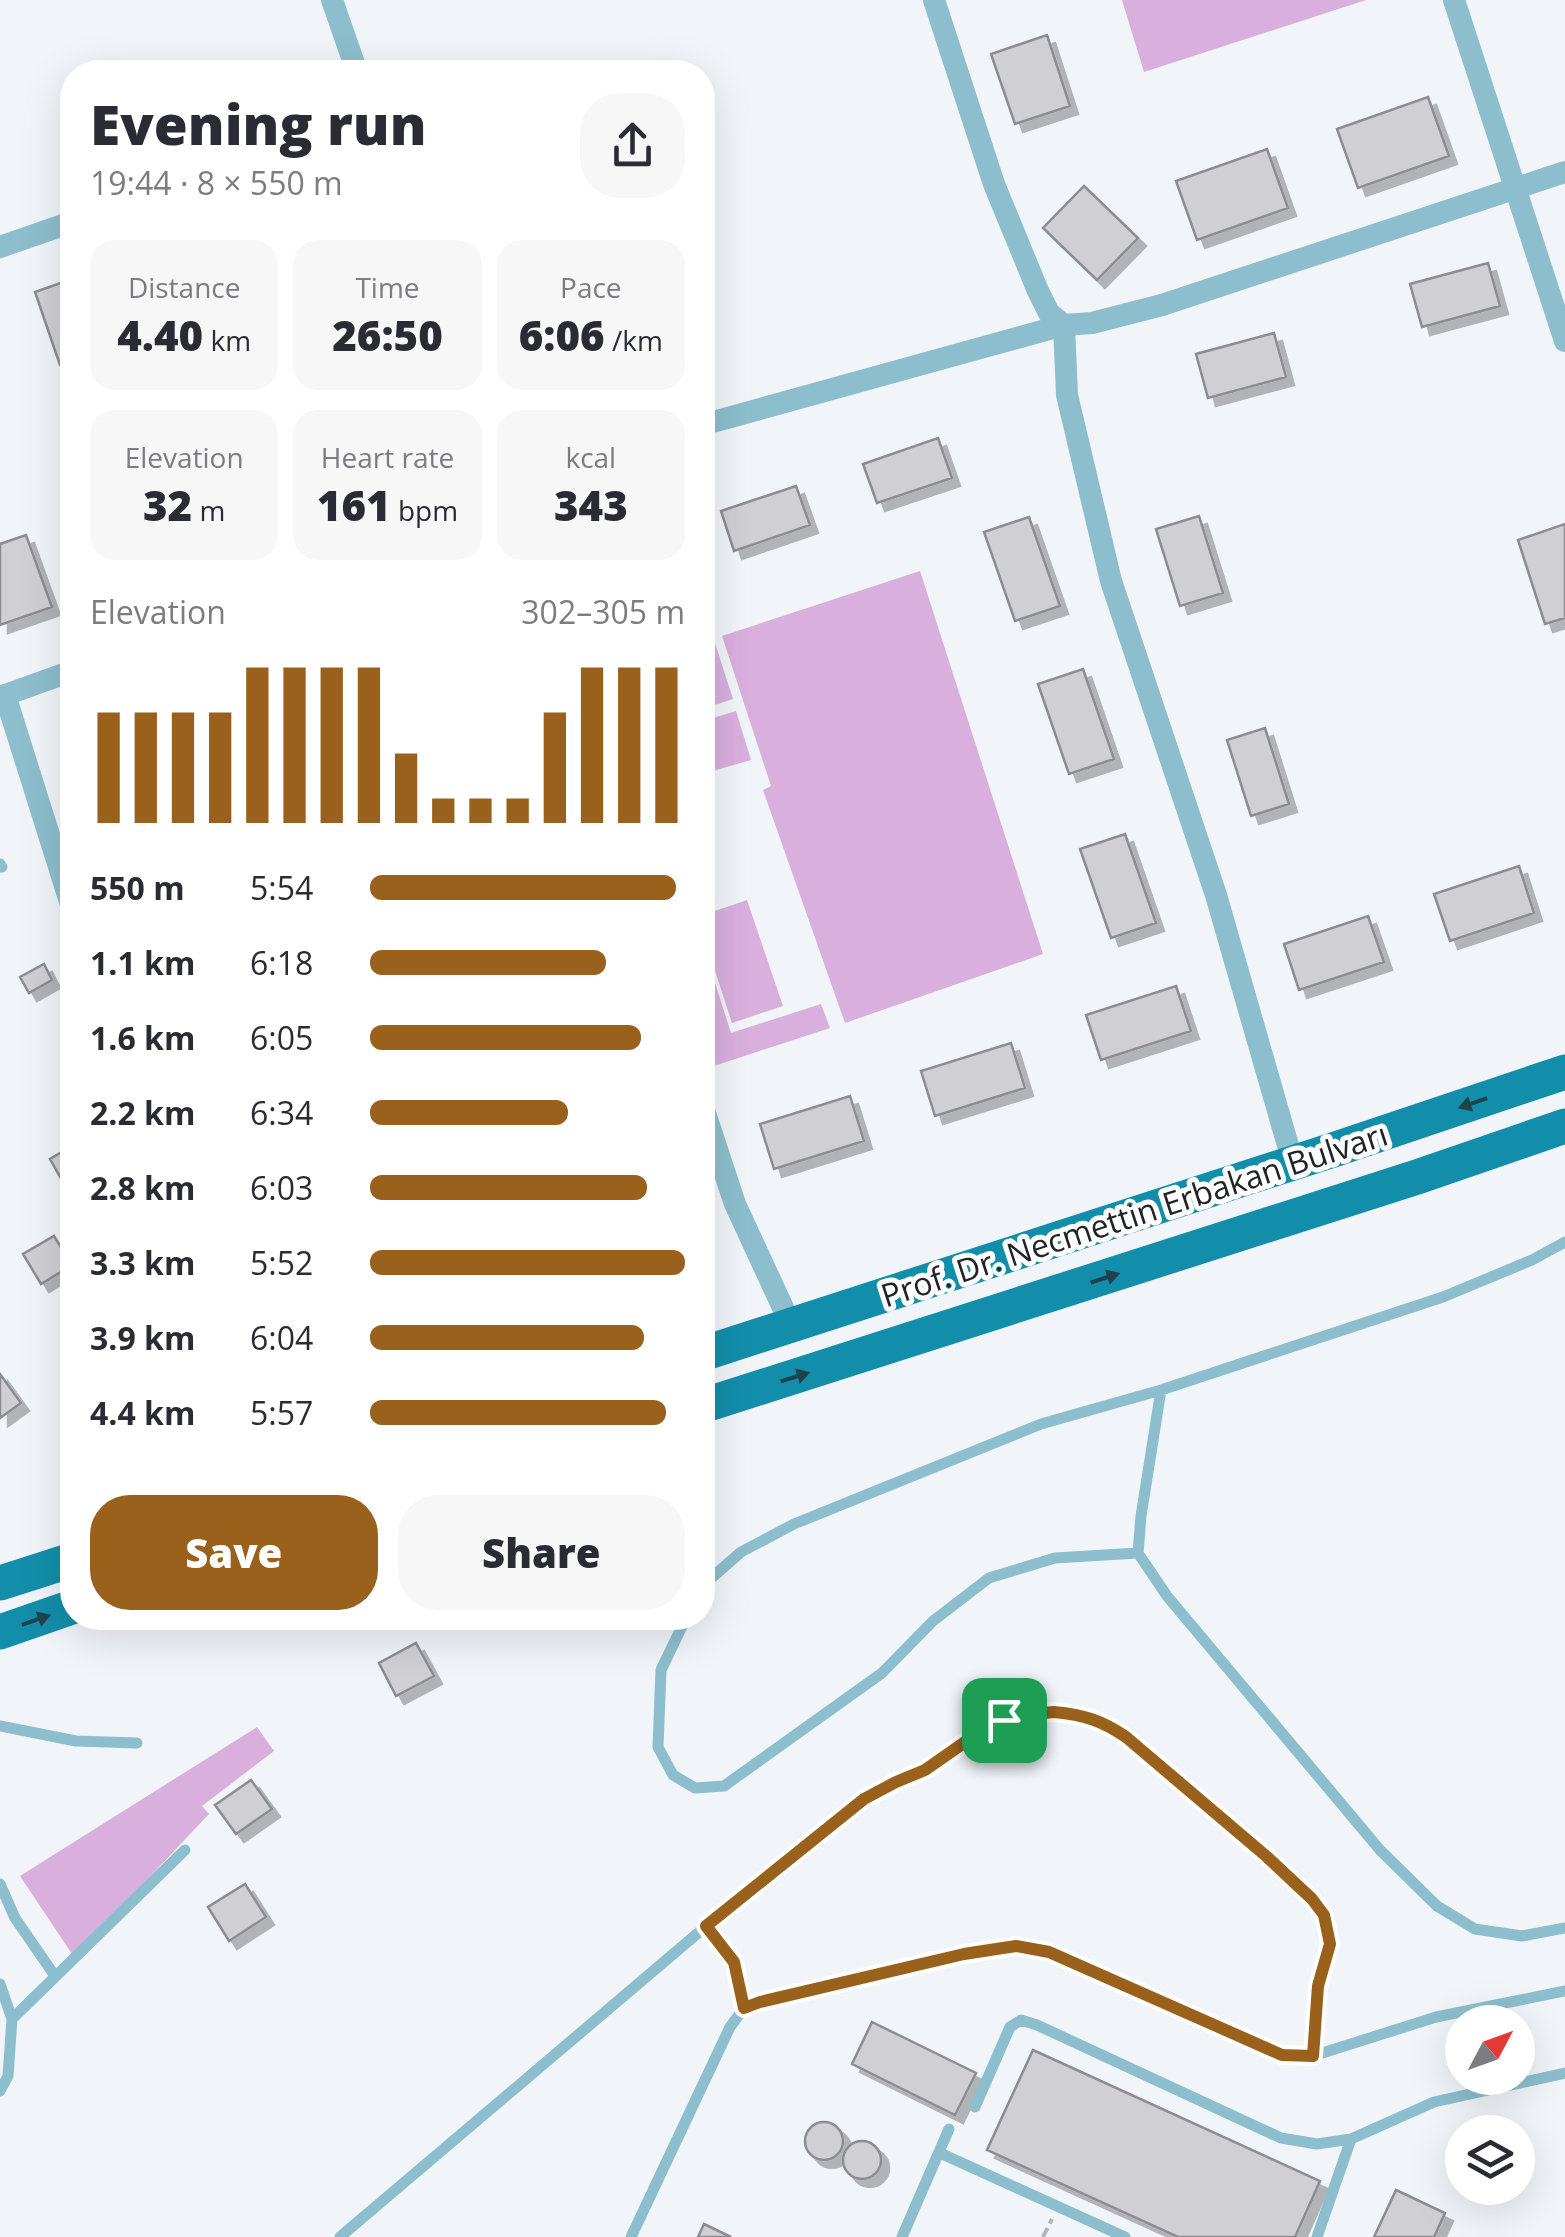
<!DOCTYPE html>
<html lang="en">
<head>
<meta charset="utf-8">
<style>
  body { margin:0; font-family:"Open Sans",sans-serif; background:#f7f7f7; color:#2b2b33; height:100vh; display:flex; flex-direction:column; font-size:38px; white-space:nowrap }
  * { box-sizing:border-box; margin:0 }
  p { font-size:32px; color:#7c7c81 }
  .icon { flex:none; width:55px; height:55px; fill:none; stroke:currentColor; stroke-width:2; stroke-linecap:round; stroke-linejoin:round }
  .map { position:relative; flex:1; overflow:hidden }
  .side { position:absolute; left:60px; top:60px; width:655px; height:1570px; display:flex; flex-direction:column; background:#fff; border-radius:40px; box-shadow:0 10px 40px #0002 }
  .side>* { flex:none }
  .needle { width:65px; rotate:49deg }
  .tools { position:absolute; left:1445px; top:2005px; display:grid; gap:20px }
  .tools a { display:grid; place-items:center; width:90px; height:90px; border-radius:50%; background:#fff; box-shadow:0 10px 40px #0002; font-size:50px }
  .pin { position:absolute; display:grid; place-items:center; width:85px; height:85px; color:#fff; margin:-42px; border-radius:20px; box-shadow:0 5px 15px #0006 }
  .round { display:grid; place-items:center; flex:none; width:105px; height:105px; border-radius:40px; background:#f7f7f7 }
  .summary { display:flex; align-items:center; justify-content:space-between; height:170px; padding:0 30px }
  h1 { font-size:55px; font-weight:800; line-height:75px }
  .stats { display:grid; grid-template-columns:repeat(3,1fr); gap:15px; height:170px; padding:10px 30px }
  .stats div { display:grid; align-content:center; border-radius:25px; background:#f7f7f7; text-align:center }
  .stats b { font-size:42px; font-weight:800 }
  .stats small { font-size:28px; font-weight:400 }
  .stats p { font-size:28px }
  .chart { height:280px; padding:20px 30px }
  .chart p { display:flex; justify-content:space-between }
  .chart svg { width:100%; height:180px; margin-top:10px; stroke:#99611c; stroke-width:6 }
  .action { display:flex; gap:20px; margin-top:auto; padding:20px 30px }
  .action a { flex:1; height:115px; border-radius:40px; background:#99611c; color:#fff; font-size:40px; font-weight:800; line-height:115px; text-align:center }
  .action a+a { background:#f7f7f7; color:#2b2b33 }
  ul { padding:0 30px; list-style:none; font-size:32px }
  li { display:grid; grid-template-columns:160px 120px 1fr; align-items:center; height:75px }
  li i { height:25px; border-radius:12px; background:#99611c }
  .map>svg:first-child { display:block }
  .green { fill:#d9afde }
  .building { fill:#cfcfd4; stroke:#8c8c91; stroke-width:2.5; filter:url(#shadow) }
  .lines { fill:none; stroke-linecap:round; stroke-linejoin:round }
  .path { stroke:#b2b4b8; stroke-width:4; stroke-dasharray:10 5; stroke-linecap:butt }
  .service { stroke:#8dbecd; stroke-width:11 }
  .minor { stroke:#8dbecd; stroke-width:22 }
  .primary { stroke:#138eaa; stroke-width:35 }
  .oneway { fill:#1e434d }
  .route-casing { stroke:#fff; stroke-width:20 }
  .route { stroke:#99611c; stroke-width:12 }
  .labels { text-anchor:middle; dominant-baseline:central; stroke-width:10; stroke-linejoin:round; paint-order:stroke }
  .street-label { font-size:32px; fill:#222325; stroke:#fff }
</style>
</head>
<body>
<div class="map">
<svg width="1565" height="2237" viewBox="0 0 1565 2237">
  <defs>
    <filter id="shadow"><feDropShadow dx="8" dy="8" stdDeviation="0" flood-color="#0004"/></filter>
  </defs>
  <rect width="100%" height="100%" fill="#f1f4f9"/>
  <path class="green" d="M1122,0H1366L1144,72Z
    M920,571L1043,954L845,1023L763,790L771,786L722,636Z
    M714,640L733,699L703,709V644Z
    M736,711L751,760L706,773L703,760V721Z
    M747,900L783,1006L732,1023L703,934V915Z
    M703,945L731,1033L821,1004L830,1028L714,1066L703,1031Z
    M257,1727L274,1751L202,1806L209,1814L74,1957L20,1876Z"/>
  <path class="building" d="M1047,35L1070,106L1015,124L991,54Z
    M1428,97L1449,156L1358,188L1337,129Z
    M1267,149L1288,208L1197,240L1176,181Z
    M1084,186L1138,238L1097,280L1043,228Z
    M1488,263L1500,306L1422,327L1410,284Z
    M72,279V361L60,365L35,292Z
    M1274,333L1286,377L1208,398L1196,354Z
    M938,438L952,478L877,503L863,464Z
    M796,486L810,525L734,551L721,511Z
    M1199,516L1223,593L1180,606L1156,529Z
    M1029,517L1060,606L1015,621L984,532Z
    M1565,524V618L1545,624L1518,540Z
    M26,535L52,607L0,625V544Z
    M1083,669L1114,759L1069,774L1038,684Z
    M1265,728L1289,804L1251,816L1227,740Z
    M1125,834L1156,923L1111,938L1080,849Z
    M1519,866L1534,913L1450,941L1434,894Z
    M1368,916L1384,962L1299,990L1284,944Z
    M44,964L52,980L29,993L20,977Z
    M1176,986L1191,1031L1101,1060L1086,1015Z
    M1011,1043L1025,1088L935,1116L921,1071Z
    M850,1096L864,1141L774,1169L760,1124Z
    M72,1146V1189L68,1191L50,1159Z
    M54,1236L72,1265L41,1284L23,1254Z
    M0,1374L21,1403L0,1418Z
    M416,1643L434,1676L396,1696L379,1663Z
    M251,1780L272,1809L236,1834L215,1805Z
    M245,1884L266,1917L229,1941L208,1907Z
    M872,2022L976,2073L955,2115L852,2064Z
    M1033,2050L1320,2181L1295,2237H1178L987,2150Z
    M805 2141a19 19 0 1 1 38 0a19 19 0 1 1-38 0Z
    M843 2160a19 19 0 1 1 38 0a19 19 0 1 1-38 0Z
    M1396,2190L1445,2213L1434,2237H1374Z
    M704,2224L731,2237H698Z"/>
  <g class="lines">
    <path class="path" d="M1043,2237L1052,2219"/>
    <path class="service" d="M0,864L2,867
      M1161,1390L1141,1516L1138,1553L1167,1596L1380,1850L1437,1906L1475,1929L1522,1936L1565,1928
      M702,1590L708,1581L741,1552L794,1524L1041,1424L1161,1390L1443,1297L1532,1260L1565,1242
      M686,1618L661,1670L658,1747L673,1775L695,1788L724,1786L882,1673L933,1621L989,1578L1055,1558L1138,1553
      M0,1726L76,1741L137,1743
      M0,1884L15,1918L55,1976
      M706,1926L735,1963L744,2008
      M0,1984L12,2019
      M0,2091L8,2076L12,2019L185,1850
      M975,2107L1010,2027L1021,2020L1037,2025L1281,2138L1317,2144L1351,2139L1434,2102L1565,2073
      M940,2153L1125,2237
      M340,2237L751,1888L851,1808L895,1782L925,1770L974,1734L989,1726L1020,1715L1054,1712L1071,1713L1105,1723L1147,1752L1167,1769L1186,1789L1266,1856L1319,1907L1327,1924L1330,1944L1318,1986L1313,2056
      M631,2237L730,2027L744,2008L760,2002L964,1954L1017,1945L1049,1952L1282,2055L1313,2056L1436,2017L1565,1991
      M902,2237L949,2129
      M1317,2237L1351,2139"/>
    <path class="minor" d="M332,0L357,72
      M934,0L994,184L1038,291L1049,313L1064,325L1092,323L1162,305L1565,172
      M1454,0L1565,341
      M0,247L72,222
      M702,425L1064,325L1067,395L1111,581L1216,895L1293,1163
      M72,671L5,695L72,908
      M702,1104L735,1204L791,1325"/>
    <path class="primary" d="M702,1354L1333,1150L1565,1072
      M702,1406L1417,1177L1565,1126
      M0,1583L72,1560
      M0,1632L72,1607"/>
  </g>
  <defs><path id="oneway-solid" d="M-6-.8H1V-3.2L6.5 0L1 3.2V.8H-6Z" transform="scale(2.5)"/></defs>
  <g class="oneway">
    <use href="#oneway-solid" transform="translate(1473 1103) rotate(161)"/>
    <use href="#oneway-solid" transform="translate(1105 1278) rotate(-18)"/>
    <use href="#oneway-solid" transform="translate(795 1377) rotate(-17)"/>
    <use href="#oneway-solid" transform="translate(36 1620) rotate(-19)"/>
  </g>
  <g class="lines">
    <g class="route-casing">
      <path id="route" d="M1054,1712C1084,1715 1101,1720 1126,1737L1266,1856L1312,1899L1324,1915L1330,1944L1318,1986L1313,2056L1282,2055L1049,1952L1016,1946L964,1954L760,2002L744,2008L734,1962L706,1926L864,1799L896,1782L925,1770L988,1726L1020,1715Z"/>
    </g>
    <use href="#route" class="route"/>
  </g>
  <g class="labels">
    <g class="street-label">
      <text transform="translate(1134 1214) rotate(-18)">Prof. Dr. Necmettin Erbakan Bulvarı</text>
    </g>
  </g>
</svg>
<div class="tools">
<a><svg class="needle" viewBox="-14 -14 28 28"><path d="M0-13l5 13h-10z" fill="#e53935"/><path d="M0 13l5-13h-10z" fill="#7c7c81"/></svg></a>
<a><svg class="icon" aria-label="layers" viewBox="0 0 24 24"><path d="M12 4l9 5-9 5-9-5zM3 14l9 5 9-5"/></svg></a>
</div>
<div class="pin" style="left:1004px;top:1720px;background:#1e9e55"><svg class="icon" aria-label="arrive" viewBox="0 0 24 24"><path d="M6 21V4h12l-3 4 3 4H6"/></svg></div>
<section class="side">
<div class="summary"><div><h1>Evening run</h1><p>19:44 · 8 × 550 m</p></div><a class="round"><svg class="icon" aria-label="share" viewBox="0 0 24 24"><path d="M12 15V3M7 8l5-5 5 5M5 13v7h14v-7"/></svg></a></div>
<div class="stats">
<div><p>Distance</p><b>4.40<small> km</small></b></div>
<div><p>Time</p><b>26:50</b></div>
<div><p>Pace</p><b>6:06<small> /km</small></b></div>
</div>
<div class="stats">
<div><p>Elevation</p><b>32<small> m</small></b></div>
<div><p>Heart rate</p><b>161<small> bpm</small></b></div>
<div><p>kcal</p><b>343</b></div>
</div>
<div class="chart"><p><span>Elevation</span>302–305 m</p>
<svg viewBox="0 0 160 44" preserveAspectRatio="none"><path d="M5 44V17M15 44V17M25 44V17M35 44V17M45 44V6M55 44V6M65 44V6M75 44V6M85 44V27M95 44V38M105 44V38M115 44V38M125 44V17M135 44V6M145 44V6M155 44V6"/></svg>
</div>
<ul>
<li><b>550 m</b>5:54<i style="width:97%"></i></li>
<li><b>1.1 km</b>6:18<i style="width:75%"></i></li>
<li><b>1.6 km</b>6:05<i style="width:86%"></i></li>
<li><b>2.2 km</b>6:34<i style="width:63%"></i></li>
<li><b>2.8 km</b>6:03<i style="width:88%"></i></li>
<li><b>3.3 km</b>5:52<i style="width:100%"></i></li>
<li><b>3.9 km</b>6:04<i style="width:87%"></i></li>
<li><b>4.4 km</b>5:57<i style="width:94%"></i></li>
</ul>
<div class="action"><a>Save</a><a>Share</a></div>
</section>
</div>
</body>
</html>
